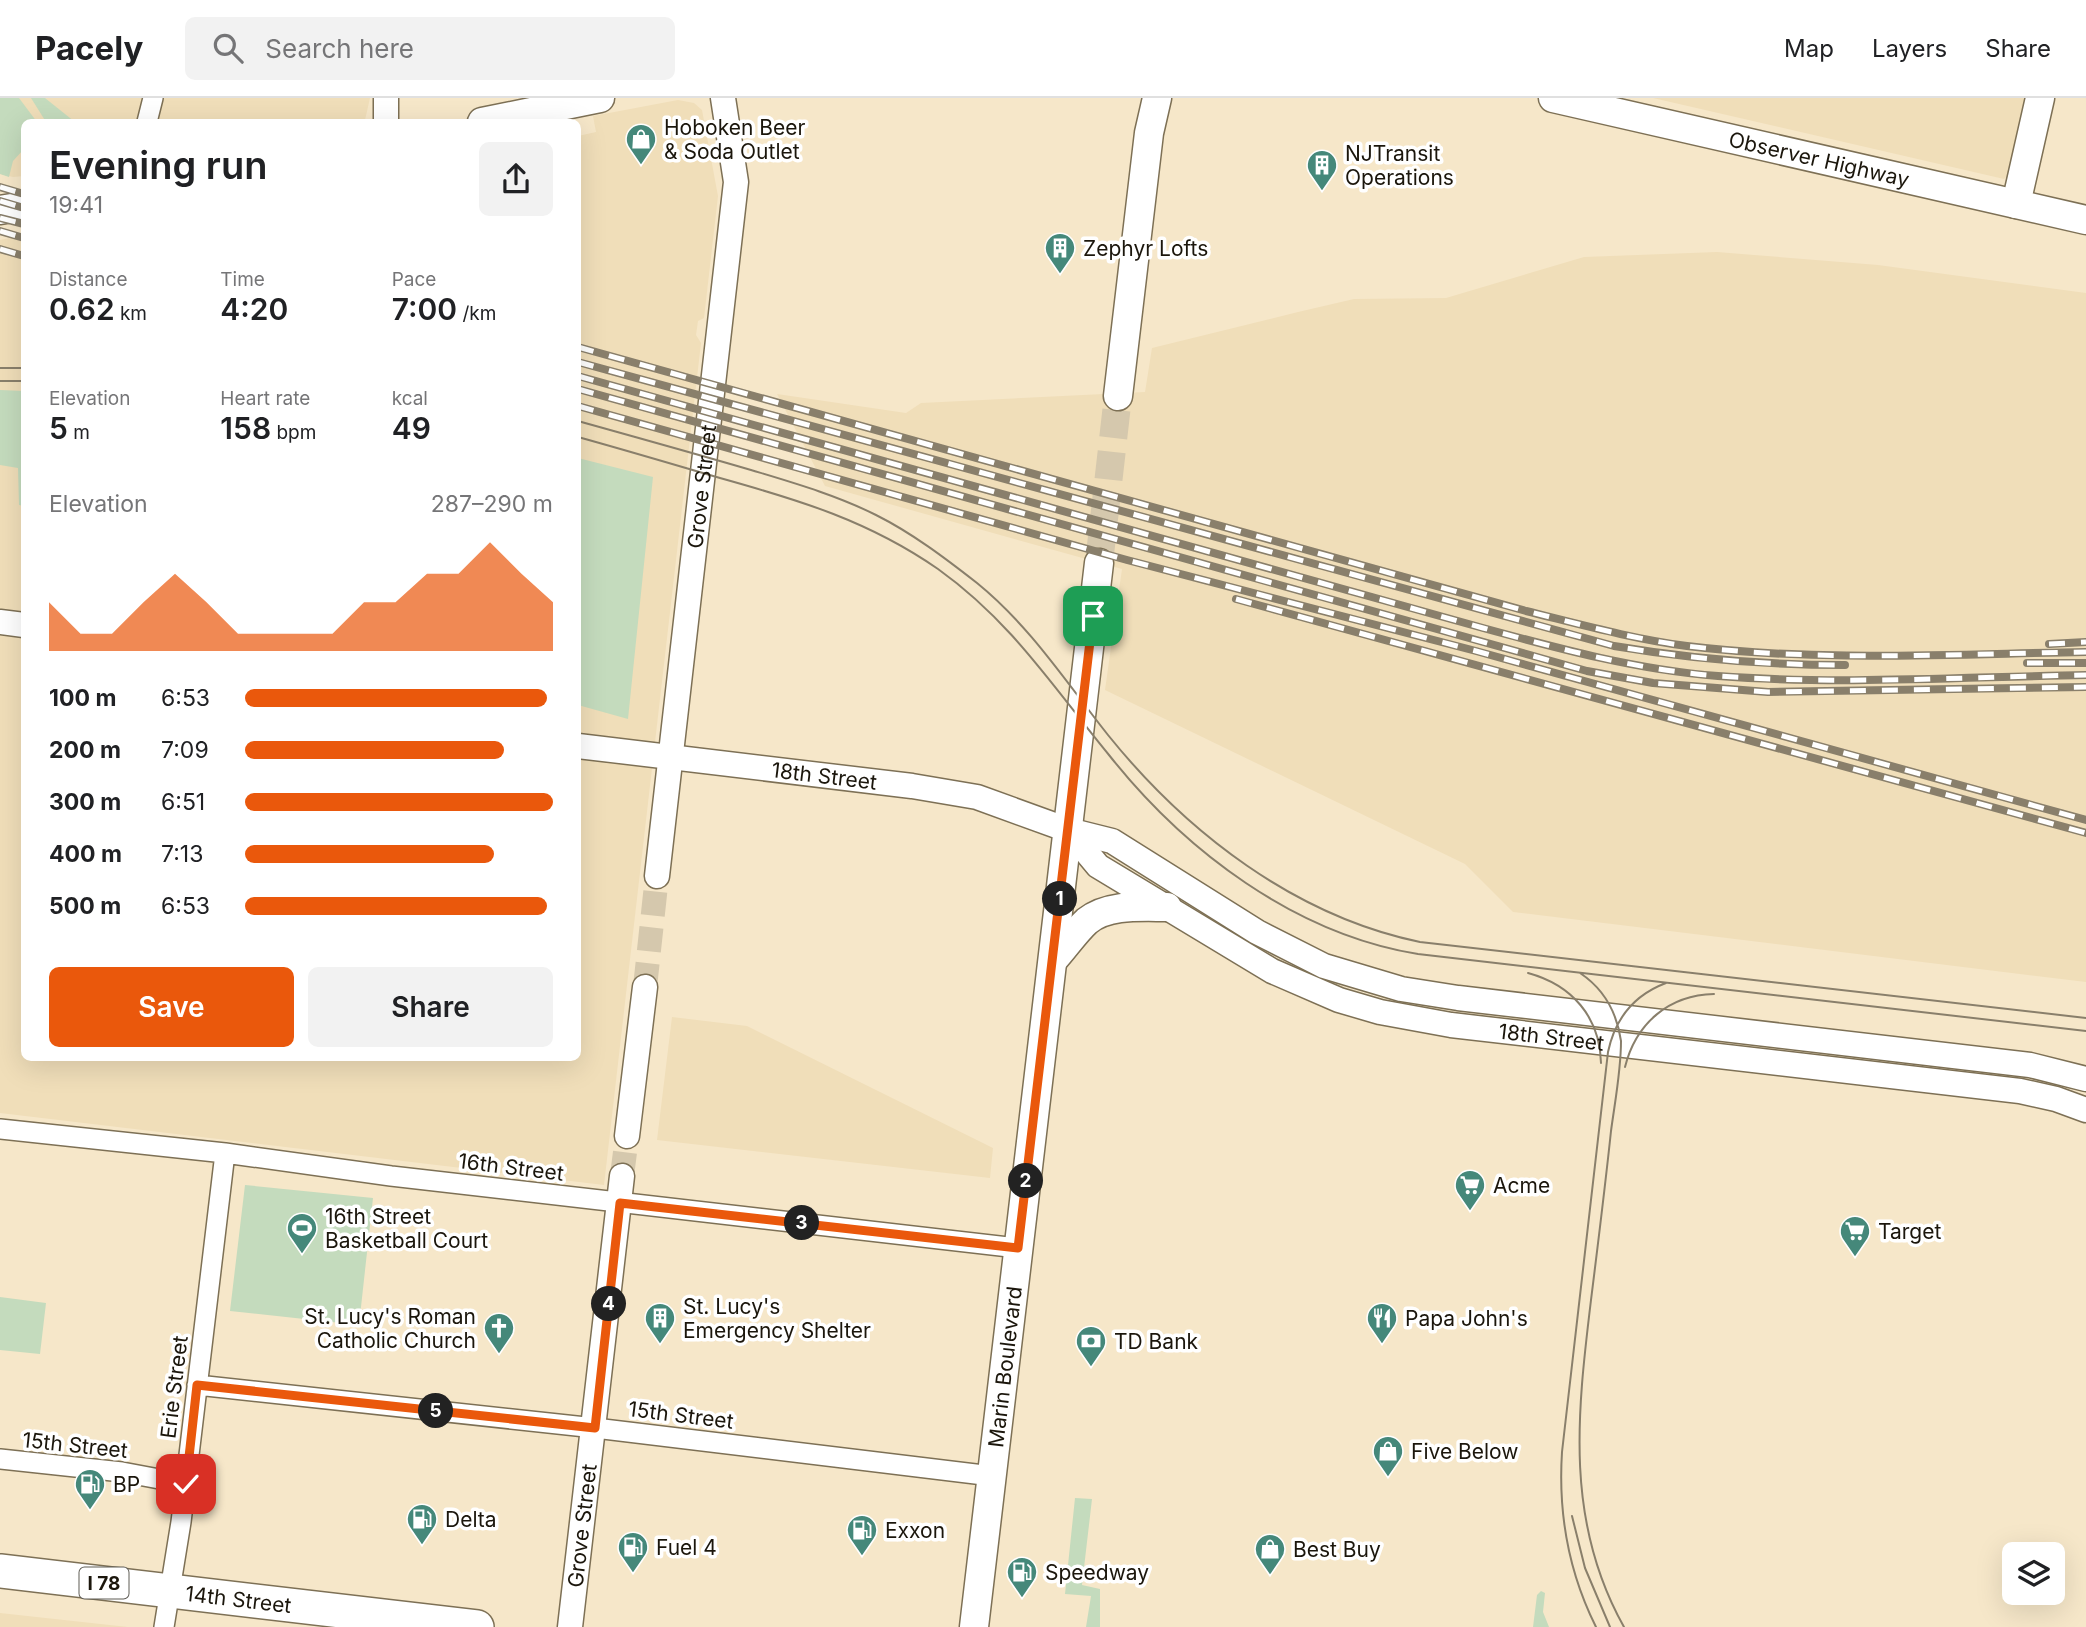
<!DOCTYPE html>
<html lang="en">
<head>
<meta charset="utf-8">
<style>
  body { margin:0; font-family:Inter,sans-serif; background:#f2f2f2; color:#202124; height:100vh; display:flex; flex-direction:column; font-size:26px; white-space:nowrap }
  * { box-sizing:border-box; margin:0 }
  p { font-size:23px; color:#757577 }
  .icon { flex:none; width:38px; height:38px; fill:none; stroke:currentColor; stroke-width:2; stroke-linecap:round; stroke-linejoin:round }
  .map { position:relative; flex:1; overflow:hidden }
  .panel { position:absolute; left:21px; top:21px; width:560px; height:942px; display:flex; flex-direction:column; background:#fff; border-radius:10px; box-shadow:0 7px 28px #0002 }
  .panel>* { flex:none }
  .fabs { position:absolute; left:2002px; top:1444px; display:grid; gap:14px }
  .fabs a { display:grid; place-items:center; width:63px; height:63px; border-radius:10px; background:#fff; box-shadow:0 7px 28px #0002; font-size:35px }
  .pin { position:absolute; display:grid; place-items:center; width:60px; height:60px; color:#fff; margin:-30px; border-radius:14px; box-shadow:0 4px 10px #0006 }
  .km { position:absolute; width:35px; height:35px; margin:-18px; border-radius:50%; background:#222; color:#fff; font-size:19px; line-height:35px; text-align:center }
  .round { display:grid; place-items:center; flex:none; width:74px; height:74px; border-radius:10px; background:#f2f2f2 }
  .summary { display:flex; align-items:center; justify-content:space-between; height:119px; padding:0 28px }
  h1 { font-size:38px; font-weight:600; line-height:52px }
  .metrics { display:grid; grid-template-columns:repeat(3,1fr); gap:10px; height:119px; padding:7px 28px }
  .metrics div { display:grid; align-content:center }
  .metrics b { font-size:30px; font-weight:600 }
  .metrics small { font-size:19px; font-weight:400 }
  .metrics p { font-size:19px }
  .chart { height:196px; padding:14px 28px }
  .chart p { display:flex; justify-content:space-between }
  .chart svg { width:100%; height:126px; margin-top:7px; fill:#ea580c; opacity:.7 }
  .primary-button { display:flex; gap:14px; margin-top:auto; padding:14px 28px }
  .primary-button a { flex:1; height:80px; border-radius:10px; background:#ea580c; color:#fff; font-size:28px; font-weight:600; line-height:80px; text-align:center }
  .primary-button a+a { background:#f2f2f2; color:#202124 }
  ul { padding:0 28px; list-style:none; font-size:23px }
  li { display:grid; grid-template-columns:112px 84px 1fr; align-items:center; height:52px }
  li i { height:18px; border-radius:9px; background:#ea580c }
  header { display:flex; align-items:center; gap:42px; box-sizing:border-box; height:98px; padding:0 35px; background:#fff; border-bottom:2px solid #e0e0e0 }
  header strong { font-size:33px }
  nav { display:flex; gap:38px; margin-inline-start:auto; font-size:24px }
  .search { width:490px; height:63px; background:#f2f2f2; display:flex; align-items:center; gap:18px; box-sizing:border-box; padding:0 24px; border-radius:10px; color:#757577; font-size:26px }
  .map>svg:first-child { display:block }
  .built { fill:#f0deb9 }
  .green { fill:#c4dbbd }
  .lines { fill:none; stroke-linecap:round; stroke-linejoin:round }
  .tertiary-tunnel { stroke:#d5c8ad; stroke-width:24; stroke-dasharray:24 12; stroke-linecap:butt }
  .secondary-tunnel { stroke:#d5c8ad; stroke-width:28; stroke-dasharray:28 14; stroke-linecap:butt }
  .minor-casing { stroke:#7d7055; stroke-width:22 }
  .tertiary-casing { stroke:#7d7055; stroke-width:27 }
  .secondary-casing { stroke:#7d7055; stroke-width:31 }
  .trunk-casing { stroke:#7d7055; stroke-width:36 }
  .minor { stroke:#fff; stroke-width:19 }
  .tertiary { stroke:#fff; stroke-width:24 }
  .secondary { stroke:#fff; stroke-width:28 }
  .trunk { stroke:#fff; stroke-width:33 }
  .tram { stroke:#897f6b; stroke-width:2 }
  .rail-casing { stroke:#897f6b; stroke-width:8 }
  .rail { stroke:#fff; stroke-width:5; stroke-dasharray:16; stroke-linecap:butt }
  .route-casing { stroke:#fff; stroke-width:14 }
  .route { stroke:#ea580c; stroke-width:9 }
  .labels { text-anchor:middle; dominant-baseline:central; stroke-width:7; stroke-linejoin:round; paint-order:stroke }
  .shield { fill:#fff; stroke:#5f5c55; stroke-width:2 }
  .shield-label { font-size:19px; font-weight:bold; fill:#1b160c }
  .poi-label { font-size:21px; fill:#1b160c; stroke:#fff; text-anchor:start }
  .street-label { font-size:21px; fill:#1b160c; stroke:#fff }
</style>
</head>
<body>
<header>
<strong>Pacely</strong>
<div class="search"><svg class="icon" aria-label="search" viewBox="0 0 24 24"><circle cx="10" cy="10" r="6"/><path d="M15 15l6 6"/></svg>Search here</div>
<nav><a>Map</a><a>Layers</a><a>Share</a></nav>
</header>
<div class="map">
<svg width="2086" height="1529" viewBox="0 0 2086 1529">
  <rect width="100%" height="100%" fill="#f6e7c9"/>
  <path class="built" d="M0,0H370L365,22L358,24H24V78L13,79L0,76Z
    M1653,0H2027L2009,77L2004,81Z
    M678,2L694,5L702,12L718,98L704,220L698,223L696,237L701,245L604,1087L0,1015V142L24,137V959H578V38L596,34L593,18Z
    M1717,154L1878,167L2086,195V884L1513,814L1465,766L1105,592L1122,471L825,388L777,296L906,315L921,305L1145,294L1152,250L1298,214L1354,201L1446,200L1584,159Z
    M672,919L747,928L993,1050L990,1080L657,1042Z
    M0,1515L128,1529H0Z"/>
  <path class="green" d="M0,0H19L37,24H24V51L13,63L9,79L0,76Z
    M31,0H45L75,24H46Z
    M0,292L24,293V408L19,407L18,370L0,367Z
    M578,360L653,379L628,621L578,607Z
    M245,1087L373,1100L359,1227L230,1213Z
    M0,1199L46,1205L40,1256L0,1252Z
    M1075,1400L1092,1401L1082,1487L1100,1491V1529H1086L1091,1498L1065,1496Z
    M1541,1493L1545,1495L1543,1514L1549,1529H1533L1537,1497Z"/>
  <g class="lines">
    <path class="tertiary-tunnel" d="M645,889L657,778
      M622,1078L627,1038"/>
    <path class="secondary-tunnel" d="M1099,465L1118,298"/>
    <g class="minor-casing">
      <path id="minor" d="M147,24L153,0
        M0,1031L225,1055L391,1078L1018,1150
        M197,1287L595,1330L992,1378
        M0,1361L122,1374L186,1386
        M164,1529L181,1424L225,1055"/>
    </g>
    <g class="tertiary-casing">
      <g id="tertiary">
        <path d="M386,0V24"/>
        <path d="M0,524L24,527"/>
        <path id="s1" d="M578,648L912,688L977,699L1068,732L1112,743L1257,834L1324,868L1401,891L1458,900L2030,967L2086,981"/>
        <path id="s2" d="M1068,732L1098,768L1272,873L1339,902L1380,914L1451,927L2020,993L2056,1001L2086,1012"/>
        <path id="s3" d="M657,778L736,84L723,0"/>
        <path d="M627,1038L645,889"/>
        <path id="s4" d="M570,1529L622,1078"/>
      </g>
    </g>
    <g class="secondary-casing">
      <g id="secondary">
        <path id="s5" d="M1553,0L2086,122"/>
        <path d="M482,24L600,0"/>
        <path d="M2016,106L2040,0"/>
        <path d="M0,112L24,108"/>
        <path d="M1118,298L1149,35L1157,0"/>
        <path d="M1054,861C1065,849 1075,834 1087,823C1108,806 1141,809 1167,809"/>
        <path id="s6" d="M974,1529L1099,465"/>
      </g>
    </g>
    <g class="trunk-casing">
      <g id="trunk">
        <path id="s7" d="M0,1473L477,1529"/>
      </g>
    </g>
    <use href="#minor" class="minor"/>
    <use href="#tertiary" class="tertiary"/>
    <use href="#secondary" class="secondary"/>
    <use href="#trunk" class="trunk"/>
    <path class="tram" d="M0,270H24
      M0,283H24
      M578,323C635,339 693,355 751,372C794,385 836,397 876,417C912,435 945,460 977,485C1030,528 1066,584 1108,637C1187,735 1295,818 1420,844L2086,920
      M578,339C625,352 672,366 720,380C799,402 869,423 938,471C1012,524 1053,589 1109,657C1185,753 1295,836 1418,856L2086,933
      M1528,875C1572,887 1600,919 1601,965
      M1580,875C1604,891 1617,915 1621,943C1621,973 1615,1003 1611,1033C1605,1090 1598,1146 1591,1202C1577,1317 1565,1424 1624,1529
      M1625,969C1636,925 1669,897 1714,896
      M1572,1418L1585,1470L1610,1529
      M1596,1529C1568,1473 1558,1416 1562,1354L1608,954C1615,921 1634,897 1666,885"/>
    <g class="rail-casing">
      <path id="rail" d="M0,89L24,96
        M0,103L24,110
        M0,120L24,126
        M0,133L24,140
        M0,151L24,158
        M578,249L1526,513C1579,526 1633,541 1687,548C1819,564 1954,556 2086,554
        M578,264L1614,548C1691,561 1766,567 1845,567
        M578,278L1483,530C1560,551 1638,572 1718,578C1840,587 1964,579 2086,577
        M578,291L1587,573L1653,585L1768,594L2086,589
        M578,308L1127,462L1476,553L2086,722
        M1236,501L2086,735
        M2049,546L2086,544
        M2027,565H2086"/>
    </g>
    <use href="#rail" class="rail"/>
  </g>
  <g class="lines">
    <g class="route-casing">
      <path id="route" d="M186,1386L197,1287L595,1330L620,1105L1018,1150L1093,518"/>
    </g>
    <use href="#route" class="route"/>
  </g>
  <defs>
    <g id="shop-pin" transform="scale(1.575)"><path d="M0 17L-7.5 6A9.5 9.5 0 1 1 7.5 6Z" fill="#45887a" stroke="#fff"/><path d="M-5-2.5h2.3a2.7 3.5 0 0 1 5.4 0H5L5.5 6h-11ZM-1.5-2.5h3a1.5 2.3 0 0 0-3 0Z" fill="#fff"/></g>
    <g id="building-pin" transform="scale(1.575)"><path d="M0 17L-7.5 6A9.5 9.5 0 1 1 7.5 6Z" fill="#45887a" stroke="#fff"/><path d="M-4-6H4V6H1V3H-1V6H-4ZM-2.5-4.3h1.7v1.8h-1.7ZM.8-4.3h1.7v1.8H.8ZM-2.5-1h1.7V.8h-1.7ZM.8-1h1.7V.8H.8Z" fill="#fff"/></g>
    <g id="supermarket-pin" transform="scale(1.575)"><path d="M0 17L-7.5 6A9.5 9.5 0 1 1 7.5 6Z" fill="#45887a" stroke="#fff"/><path d="M-6-5.5h2.5l.6 2H6L4.5 2H-2.5L-4.4-4H-6ZM-1.5 3.2a1.3 1.3 0 1 0 .1 0ZM3 3.2a1.3 1.3 0 1 0 .1 0Z" fill="#fff"/></g>
    <g id="stadium-pin" transform="scale(1.575)"><path d="M0 17L-7.5 6A9.5 9.5 0 1 1 7.5 6Z" fill="#45887a" stroke="#fff"/><path d="M0-5a6.5 5 0 1 0 0 10a6.5 5 0 1 0 0-10ZM-3.5-1.8h7v3.6h-7Z" fill="#fff"/></g>
    <g id="restaurant-pin" transform="scale(1.575)"><path d="M0 17L-7.5 6A9.5 9.5 0 1 1 7.5 6Z" fill="#45887a" stroke="#fff"/><path d="M-5-6h1v4h1v-4h1v4h1v-4h1v5L-1.5 .5V6h-2V.5L-5-1ZM5-6V6H3V1.5H1.5Q1.5-4 5-6Z" fill="#fff"/></g>
    <g id="church-pin" transform="scale(1.575)"><path d="M0 17L-7.5 6A9.5 9.5 0 1 1 7.5 6Z" fill="#45887a" stroke="#fff"/><path d="M-1.2-6h2.4v3.5h3.3v2.4h-3.3V6h-2.4V-.1h-3.3v-2.4h3.3Z" fill="#fff"/></g>
    <g id="bank-pin" transform="scale(1.575)"><path d="M0 17L-7.5 6A9.5 9.5 0 1 1 7.5 6Z" fill="#45887a" stroke="#fff"/><path d="M-6-4H6V4H-6ZM0-2.3a2.3 2.3 0 1 0 0 4.6a2.3 2.3 0 1 0 0-4.6Z" fill="#fff"/></g>
    <g id="fuel-pin" transform="scale(1.575)"><path d="M0 17L-7.5 6A9.5 9.5 0 1 1 7.5 6Z" fill="#45887a" stroke="#fff"/><path d="M-5.5-6h7V0h2V4h1.3V-2.5L3-4.5l.8-.8L6-3V5H2.5V1h-1V6h-7ZM-4.2-4.7v3.2H.2V-4.7Z" fill="#fff"/></g>
  </defs>
  <g fill-rule="evenodd">
    <use href="#shop-pin" x="641" y="41"/>
    <use href="#building-pin" x="1322" y="67"/>
    <use href="#building-pin" x="1060" y="150"/>
    <use href="#supermarket-pin" x="1470" y="1087"/>
    <use href="#stadium-pin" x="302" y="1130"/>
    <use href="#supermarket-pin" x="1855" y="1133"/>
    <use href="#building-pin" x="660" y="1220"/>
    <use href="#restaurant-pin" x="1382" y="1220"/>
    <use href="#church-pin" x="499" y="1230"/>
    <use href="#bank-pin" x="1091" y="1243"/>
    <use href="#shop-pin" x="1388" y="1353"/>
    <use href="#fuel-pin" x="90" y="1386"/>
    <use href="#fuel-pin" x="422" y="1421"/>
    <use href="#fuel-pin" x="862" y="1432"/>
    <use href="#fuel-pin" x="633" y="1449"/>
    <use href="#shop-pin" x="1270" y="1451"/>
    <use href="#fuel-pin" x="1022" y="1474"/>
  </g>
  <g class="labels">
    <rect class="shield" x="79.5" y="1469.5" width="49" height="31" rx="5"/>
    <g class="shield-label">
      <text x="104" y="1485">I 78</text>
    </g>
    <g class="poi-label">
      <text x="664" y="29">Hoboken Beer<tspan x="664" dy="24">&amp; Soda Outlet</tspan></text>
      <text x="1345" y="55">NJTransit<tspan x="1345" dy="24">Operations</tspan></text>
      <text x="1083" y="150">Zephyr Lofts</text>
      <text x="1493" y="1087">Acme</text>
      <text x="325" y="1118">16th Street<tspan x="325" dy="24">Basketball Court</tspan></text>
      <text x="1878" y="1133">Target</text>
      <text x="683" y="1208">St. Lucy's<tspan x="683" dy="24">Emergency Shelter</tspan></text>
      <text x="476" y="1218" text-anchor="end">St. Lucy's Roman<tspan x="476" dy="24">Catholic Church</tspan></text>
      <text x="1405" y="1220">Papa John's</text>
      <text x="1114" y="1243">TD Bank</text>
      <text x="1411" y="1353">Five Below</text>
      <text x="113" y="1386">BP</text>
      <text x="445" y="1421">Delta</text>
      <text x="885" y="1432">Exxon</text>
      <text x="656" y="1449">Fuel 4</text>
      <text x="1293" y="1451">Best Buy</text>
      <text x="1045" y="1474">Speedway</text>
    </g>
    <g class="street-label">
      <text stroke="none"><textPath href="#s5" startOffset="273">Observer Highway</textPath></text>
      <text stroke="none"><textPath href="#s3" startOffset="392">Grove Street</textPath></text>
      <text stroke="none"><textPath href="#s1" startOffset="248">18th Street</textPath></text>
      <text stroke="none"><textPath href="#s2" startOffset="539">18th Street</textPath></text>
      <text transform="translate(511 1069) rotate(7)">16th Street</text>
      <text stroke="none"><textPath href="#s6" startOffset="262">Marin Boulevard</textPath></text>
      <text transform="translate(174 1289) rotate(-83)">Erie Street</text>
      <text transform="translate(681 1317) rotate(7)">15th Street</text>
      <text transform="translate(75 1347) rotate(6)">15th Street</text>
      <text stroke="none"><textPath href="#s4" startOffset="102">Grove Street</textPath></text>
      <text stroke="none"><textPath href="#s7" startOffset="240">14th Street</textPath></text>
    </g>
  </g>
</svg>
<div class="fabs">
<a><svg class="icon" aria-label="layers" viewBox="0 0 24 24"><path d="M12 4l9 5-9 5-9-5zM3 14l9 5 9-5"/></svg></a>
</div>
<div class="pin" style="left:1093px;top:518px;background:#1e9e55"><svg class="icon" aria-label="arrive" viewBox="0 0 24 24"><path d="M6 21V4h12l-3 4 3 4H6"/></svg></div>
<div class="pin" style="left:186px;top:1386px;background:#d93025"><svg class="icon" aria-label="check" viewBox="0 0 24 24"><path d="M5 12l5 5 9-10"/></svg></div>
<b class="km" style="left:1060px;top:801px">1</b>
<b class="km" style="left:1026px;top:1083px">2</b>
<b class="km" style="left:802px;top:1125px">3</b>
<b class="km" style="left:609px;top:1206px">4</b>
<b class="km" style="left:436px;top:1313px">5</b>
<section class="panel">
<div class="summary"><div><h1>Evening run</h1><p>19:41</p></div><a class="round"><svg class="icon" aria-label="share" viewBox="0 0 24 24"><path d="M12 15V3M7 8l5-5 5 5M5 13v7h14v-7"/></svg></a></div>
<div class="metrics">
<div><p>Distance</p><b>0.62<small> km</small></b></div>
<div><p>Time</p><b>4:20</b></div>
<div><p>Pace</p><b>7:00<small> /km</small></b></div>
</div>
<div class="metrics">
<div><p>Elevation</p><b>5<small> m</small></b></div>
<div><p>Heart rate</p><b>158<small> bpm</small></b></div>
<div><p>kcal</p><b>49</b></div>
</div>
<div class="chart"><p><span>Elevation</span>287–290 m</p>
<svg viewBox="0 0 160 44" preserveAspectRatio="none"><path d="M0 44V27L10 38L20 38L30 27L40 17L50 27L60 38L70 38L80 38L90 38L100 27L110 27L120 17L130 17L140 6L150 17L160 27V44z"/></svg>
</div>
<ul>
<li><b>100 m</b>6:53<i style="width:98%"></i></li>
<li><b>200 m</b>7:09<i style="width:84%"></i></li>
<li><b>300 m</b>6:51<i style="width:100%"></i></li>
<li><b>400 m</b>7:13<i style="width:81%"></i></li>
<li><b>500 m</b>6:53<i style="width:98%"></i></li>
</ul>
<div class="primary-button"><a>Save</a><a>Share</a></div>
</section>
</div>
</body>
</html>
